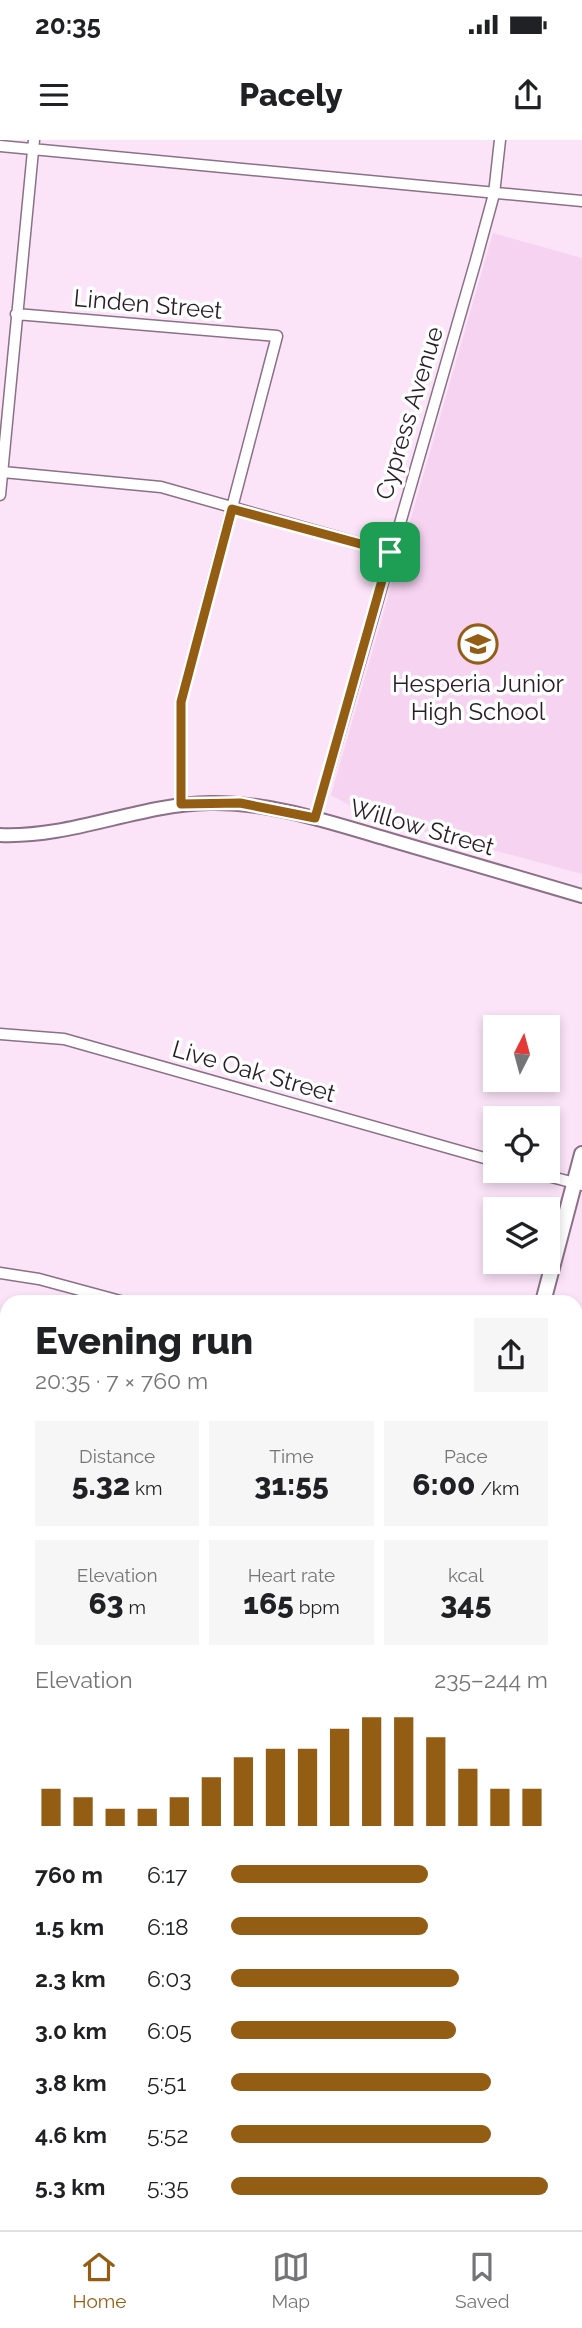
<!DOCTYPE html>
<html lang="en">
<head>
<meta charset="utf-8">
<style>
  body { margin:0; font-family:Raleway,sans-serif; background:#f6f6f6; color:#202124; height:100vh; display:flex; flex-direction:column; font-size:26px; white-space:nowrap }
  * { box-sizing:border-box; margin:0 }
  p { font-size:23px; color:#757577 }
  .icon { flex:none; width:38px; height:38px; fill:none; stroke:currentColor; stroke-width:2; stroke-linecap:round; stroke-linejoin:round }
  .map { position:relative; flex:1; overflow:hidden }
  .details { position:absolute; left:0px; top:1155px; width:583px; height:936px; display:flex; flex-direction:column; background:#fff; border-radius:21px 21px 0 0; box-shadow:0 4px 10px #0003 }
  .details>* { flex:none }
  .needle { width:46px; rotate:6deg }
  .tools { position:absolute; left:483px; top:875px; display:grid; gap:14px }
  .tools a { display:grid; place-items:center; width:77px; height:77px; border-radius:0px; background:#fff; box-shadow:0 4px 10px #0003; font-size:35px }
  .pin { position:absolute; display:grid; place-items:center; width:60px; height:60px; color:#fff; margin:-30px; border-radius:14px; box-shadow:0 4px 10px #0006 }
  .round { display:grid; place-items:center; flex:none; width:74px; height:74px; border-radius:0px; background:#f6f6f6 }
  .head { display:flex; align-items:center; justify-content:space-between; height:119px; padding:0 35px }
  h1 { font-size:38px; font-weight:800; line-height:52px }
  .stats { display:grid; grid-template-columns:repeat(3,1fr); gap:10px; height:119px; padding:7px 35px }
  .stats div { display:grid; align-content:center; border-radius:0px; background:#f6f6f6; text-align:center }
  .stats b { font-size:30px; font-weight:800 }
  .stats small { font-size:19px; font-weight:400 }
  .stats p { font-size:19px }
  .chart { height:196px; padding:14px 35px }
  .chart p { display:flex; justify-content:space-between }
  .chart svg { width:100%; height:126px; margin-top:7px; stroke:#935e13; stroke-width:6 }
  ul { padding:0 35px; list-style:none; font-size:23px }
  li { display:grid; grid-template-columns:112px 84px 1fr; align-items:center; height:52px }
  li i { height:18px; border-radius:9px; background:#935e13 }
  .status { display:flex; justify-content:space-between; align-items:center; height:49px; padding:0 35px; background:#fff; direction:ltr }
  .status svg { height:19px; fill:currentColor }
  header { display:flex; justify-content:space-between; align-items:center; height:91px; padding:0 35px; background:#fff; font-size:32px; font-weight:800 }
  .dock { display:flex; justify-content:space-around; align-items:center; height:98px; border-top:2px solid #e0e0e0; background:#fff; font-size:19px; color:#757577 }
  .dock a { display:grid; justify-items:center; gap:4px }
  .dock .current { color:#935e13 }
  .map>svg:first-child { display:block }
  .built { fill:#f7d3f2 }
  .green { fill:#fed1d7 }
  .lines { fill:none; stroke-linecap:round; stroke-linejoin:round }
  .minor-casing { stroke:#8b7087; stroke-width:13 }
  .tertiary-casing { stroke:#8b7087; stroke-width:16 }
  .secondary-casing { stroke:#8b7087; stroke-width:18 }
  .primary-casing { stroke:#8b7087; stroke-width:18 }
  .minor { stroke:#fff; stroke-width:10 }
  .tertiary { stroke:#fff; stroke-width:12 }
  .secondary { stroke:#fff; stroke-width:14 }
  .primary { stroke:#fff; stroke-width:14 }
  .route-casing { stroke:#fff; stroke-width:14 }
  .route { stroke:#935e13; stroke-width:9 }
  .labels { text-anchor:middle; dominant-baseline:central; stroke-width:7; stroke-linejoin:round; paint-order:stroke }
  .street-label { font-size:24px; fill:#291e28; stroke:#fff }
  .poi-label { font-size:24px; fill:#291e28; stroke:#fff }
</style>
</head>
<body>
<div class="status"><b>20:35</b><svg viewBox="0 0 49 12"><path d="M0 12V9h3v3zM5 12V6h3v6zM10 12V3h3v9zM15 12V0h3v12zM26 1h20v11H26zM47 4h2v5h-2z"/></svg></div>
<header><svg class="icon" aria-label="menu" viewBox="0 0 24 24"><path d="M4 6h16M4 12h16M4 18h16"/></svg>Pacely<svg class="icon" aria-label="share" viewBox="0 0 24 24"><path d="M12 15V3M7 8l5-5 5 5M5 13v7h14v-7"/></svg></header>
<div class="map">
<svg width="582" height="2090" viewBox="0 0 582 2090">
  <rect width="100%" height="100%" fill="#fbe3f8"/>
  <path class="built" d="M493,93L582,118V734L370,677L331,655Z
    M7,1818V1898L0,1895V1828Z
    M289,2084H559L563,2086L562,2090H287Z"/>
  <path class="green" d="M0,1633L7,1638V1763L0,1758Z"/>
  <g class="lines">
    <g class="minor-casing">
      <path id="minor" d="M0,6L582,61
        M16,174L277,196L181,562V664
        M3,332L161,347L390,412
        M0,355L34,0
        M315,678L476,120L494,54L500,0
        M0,894L64,899L495,1021
        M529,1031L582,1045
        M0,1133L39,1139L124,1162
        M576,1243L582,1245
        M0,1388L7,1390
        M576,1399L582,1401
        M577,1441L582,1426
        M576,1555L582,1557
        M576,1820L582,1822
        M0,1984L7,1987
        M28,2090L30,2084"/>
    </g>
    <g class="tertiary-casing">
      <path id="tertiary" d="M0,695C73,698 138,664 210,663C271,662 329,682 387,699C452,718 517,737 582,756"/>
    </g>
    <g class="secondary-casing">
      <path id="secondary" d="M543,1162L582,1014
        M271,2090L273,2084"/>
    </g>
    <g class="primary-casing">
      <path id="primary" d="M0,1780L7,1785
        M576,2065L582,2067"/>
    </g>
    <use href="#minor" class="minor"/>
    <use href="#tertiary" class="tertiary"/>
    <use href="#secondary" class="secondary"/>
    <use href="#primary" class="primary"/>
  </g>
  <g class="lines">
    <g class="route-casing">
      <path id="route" d="M232,369L390,412L315,678L240,663L181,664V562Z"/>
    </g>
    <use href="#route" class="route"/>
  </g>
  <defs>
    <g id="school-ring" transform="scale(2.0125)"><circle r="9.5" fill="#fff" stroke="#935e13" stroke-width="1.5"/><path d="M0-5L7-2L0 1L-7-2ZM-4 1L0 2.5L4 1V4Q0 6-4 4Z" fill="#935e13"/></g>
  </defs>
  <g fill-rule="evenodd">
    <use href="#school-ring" x="478" y="504"/>
  </g>
  <g class="labels">
    <g class="street-label">
      <text transform="translate(148 164) rotate(5)">Linden Street</text>
      <text transform="translate(409 273) rotate(-73)">Cypress Avenue</text>
      <text transform="translate(422 687) rotate(16)">Willow Street</text>
      <text transform="translate(254 931) rotate(16)">Live Oak Street</text>
    </g>
    <g class="poi-label">
      <text x="478" y="543">Hesperia Junior<tspan x="478" dy="28">High School</tspan></text>
    </g>
  </g>
</svg>
<div class="tools">
<a><svg class="needle" viewBox="-14 -14 28 28"><path d="M0-13l5 13h-10z" fill="#e53935"/><path d="M0 13l5-13h-10z" fill="#757577"/></svg></a>
<a><svg class="icon" aria-label="locate" viewBox="0 0 24 24"><circle cx="12" cy="12" r="6"/><path d="M12 2v4M12 18v4M2 12h4M18 12h4"/></svg></a>
<a><svg class="icon" aria-label="layers" viewBox="0 0 24 24"><path d="M12 4l9 5-9 5-9-5zM3 14l9 5 9-5"/></svg></a>
</div>
<div class="pin" style="left:390px;top:412px;background:#1e9e55"><svg class="icon" aria-label="arrive" viewBox="0 0 24 24"><path d="M6 21V4h12l-3 4 3 4H6"/></svg></div>
<section class="details">
<div class="head"><div><h1>Evening run</h1><p>20:35 · 7 × 760 m</p></div><a class="round"><svg class="icon" aria-label="share" viewBox="0 0 24 24"><path d="M12 15V3M7 8l5-5 5 5M5 13v7h14v-7"/></svg></a></div>
<div class="stats">
<div><p>Distance</p><b>5.32<small> km</small></b></div>
<div><p>Time</p><b>31:55</b></div>
<div><p>Pace</p><b>6:00<small> /km</small></b></div>
</div>
<div class="stats">
<div><p>Elevation</p><b>63<small> m</small></b></div>
<div><p>Heart rate</p><b>165<small> bpm</small></b></div>
<div><p>kcal</p><b>345</b></div>
</div>
<div class="chart"><p><span>Elevation</span>235–244 m</p>
<svg viewBox="0 0 160 44" preserveAspectRatio="none"><path d="M5 44V31M15 44V34M25 44V38M35 44V38M45 44V34M55 44V27M65 44V20M75 44V17M85 44V17M95 44V10M105 44V6M115 44V6M125 44V13M135 44V24M145 44V31M155 44V31"/></svg>
</div>
<ul>
<li><b>760 m</b>6:17<i style="width:62%"></i></li>
<li><b>1.5 km</b>6:18<i style="width:62%"></i></li>
<li><b>2.3 km</b>6:03<i style="width:72%"></i></li>
<li><b>3.0 km</b>6:05<i style="width:71%"></i></li>
<li><b>3.8 km</b>5:51<i style="width:82%"></i></li>
<li><b>4.6 km</b>5:52<i style="width:82%"></i></li>
<li><b>5.3 km</b>5:35<i style="width:100%"></i></li>
</ul>
</section>
</div>
<nav class="dock">
<a class="current"><svg class="icon" aria-label="home" viewBox="0 0 24 24"><path d="M3 11l9-7 9 7M6 9v11h12V9"/></svg>Home</a>
<a><svg class="icon" aria-label="map" viewBox="0 0 24 24"><path d="M3 6l6-2 6 2 6-2v14l-6 2-6-2-6 2zM9 4v14M15 6v14"/></svg>Map</a>
<a><svg class="icon" aria-label="saved" viewBox="0 0 24 24"><path d="M7 4h10v16l-5-4-5 4z"/></svg>Saved</a>
</nav>
</body>
</html>
